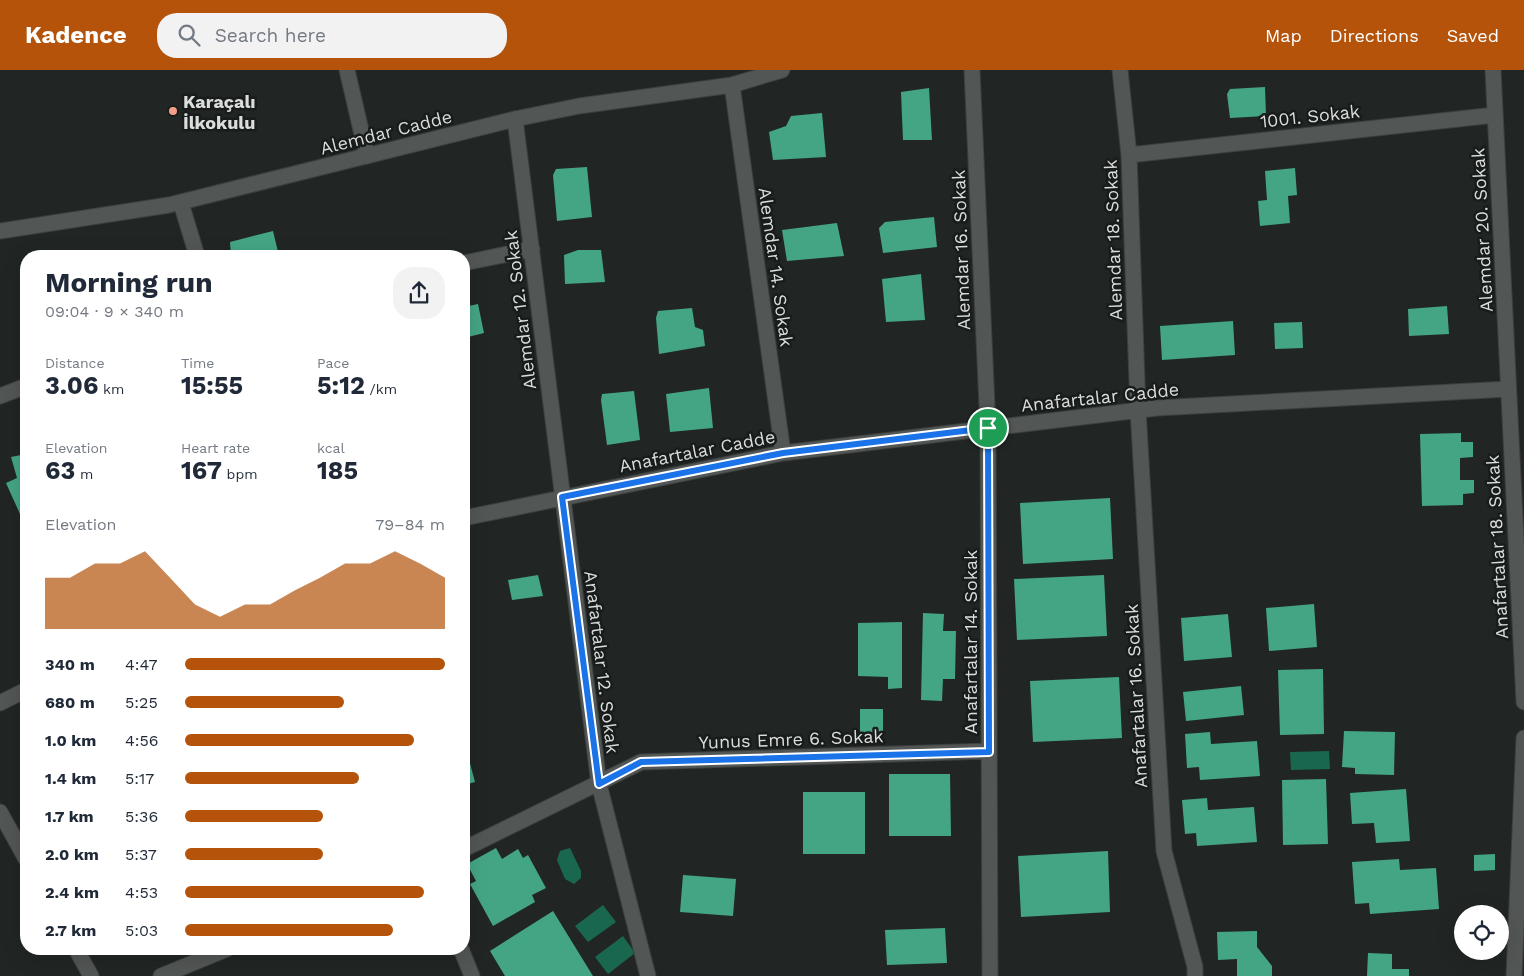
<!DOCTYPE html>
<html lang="en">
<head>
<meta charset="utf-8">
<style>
  body { margin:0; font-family:"Work Sans",sans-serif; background:#f2f2f3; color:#1f2937; height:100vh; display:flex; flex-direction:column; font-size:19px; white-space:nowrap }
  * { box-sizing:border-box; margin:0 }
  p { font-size:16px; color:#747a83 }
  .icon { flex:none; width:28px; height:28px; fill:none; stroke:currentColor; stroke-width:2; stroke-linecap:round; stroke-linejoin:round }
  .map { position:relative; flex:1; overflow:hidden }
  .sheet { position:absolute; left:20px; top:180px; width:450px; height:705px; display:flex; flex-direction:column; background:#fff; border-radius:20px; box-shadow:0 5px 20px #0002 }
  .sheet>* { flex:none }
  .fabs { position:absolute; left:1454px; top:835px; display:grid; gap:10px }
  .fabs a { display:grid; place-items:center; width:55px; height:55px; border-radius:50%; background:#fff; box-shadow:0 5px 20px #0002; font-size:25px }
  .pin { position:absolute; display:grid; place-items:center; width:42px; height:42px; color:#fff; margin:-21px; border:2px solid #fff; border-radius:50%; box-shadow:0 1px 5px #0007 }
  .round { display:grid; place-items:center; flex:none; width:52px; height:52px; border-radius:20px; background:#f2f2f3 }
  .head { display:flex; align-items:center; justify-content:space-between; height:85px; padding:0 25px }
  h1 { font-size:28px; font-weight:700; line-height:38px }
  .metrics { display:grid; grid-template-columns:repeat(3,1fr); gap:8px; height:85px; padding:5px 25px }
  .metrics div { display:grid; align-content:center }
  .metrics b { font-size:25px; font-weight:700 }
  .metrics small { font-size:14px; font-weight:400 }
  .metrics p { font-size:14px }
  .chart { height:140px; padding:10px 25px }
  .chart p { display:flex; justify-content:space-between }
  .chart svg { width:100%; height:90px; margin-top:5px; fill:#b45309; opacity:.7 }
  ul { padding:0 25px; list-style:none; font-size:16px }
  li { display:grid; grid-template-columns:80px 60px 1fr; align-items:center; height:38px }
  li i { height:12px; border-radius:6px; background:#b45309 }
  header { display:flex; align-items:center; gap:30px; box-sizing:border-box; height:70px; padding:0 25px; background:#b45309; color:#fff }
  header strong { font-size:24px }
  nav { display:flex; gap:28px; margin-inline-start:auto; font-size:18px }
  .search { width:350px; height:45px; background:#f2f2f3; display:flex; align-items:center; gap:12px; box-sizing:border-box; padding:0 18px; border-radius:20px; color:#747a83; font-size:19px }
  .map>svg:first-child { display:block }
  .water { fill:#19674f }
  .building { fill:#44a584 }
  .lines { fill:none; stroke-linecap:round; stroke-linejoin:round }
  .street-casing { stroke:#3d403e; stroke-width:17 }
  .secondary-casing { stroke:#3d403e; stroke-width:17 }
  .street { stroke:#525654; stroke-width:15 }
  .secondary { stroke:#525654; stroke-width:15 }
  .route-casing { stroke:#fff; stroke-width:10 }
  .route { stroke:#1a73e8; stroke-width:6 }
  .poi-dot { fill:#f49e88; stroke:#181c1b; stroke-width:2 }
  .labels { text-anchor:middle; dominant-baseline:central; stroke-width:5; stroke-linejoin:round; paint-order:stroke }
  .poi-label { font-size:18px; font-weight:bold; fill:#dadddb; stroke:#181c1b; text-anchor:start }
  .street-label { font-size:18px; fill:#dadddb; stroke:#181c1b }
</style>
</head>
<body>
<header>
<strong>Kadence</strong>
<div class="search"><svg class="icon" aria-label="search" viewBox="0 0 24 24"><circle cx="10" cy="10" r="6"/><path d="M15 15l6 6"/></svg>Search here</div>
<nav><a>Map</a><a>Directions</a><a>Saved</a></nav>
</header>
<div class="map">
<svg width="1524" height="906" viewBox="0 0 1524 906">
  <rect width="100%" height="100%" fill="#212624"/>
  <path class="water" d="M1329,681L1330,699L1291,700L1290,682Z
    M570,778L581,801V808L574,814L565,809L557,790L560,781Z
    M603,835L616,852L588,872L575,856Z
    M623,866L635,883L608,904L595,887Z"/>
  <path class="building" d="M1265,17L1266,46L1230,48L1227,24L1230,19Z
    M929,18L932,70H903L901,22Z
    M822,43L826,87L773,90L769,62L786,56L791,46Z
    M587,97L592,147L557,151L553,105L556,99Z
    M1295,98L1297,125L1288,126L1290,153L1260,156L1258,131L1267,130L1265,101Z
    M934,147L937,177L883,183L879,158L885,152Z
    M837,153L844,186L787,191L782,160Z
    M273,161L279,186H231L230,172Z
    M578,180H601L605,212L565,214L564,185Z
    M77,182L78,186H61V185Z
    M921,204L925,250L886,252L882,209Z
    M26,207V226H25L22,208Z
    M478,234L484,263L464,268V237Z
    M1447,236L1449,264L1409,266L1408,239Z
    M692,238L695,257L703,260L705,276L659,284L656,248L658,241Z
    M1233,251L1235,285L1162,290L1160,256Z
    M1302,252L1303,278L1275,279L1274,253Z
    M709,318L713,358L670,362L666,324Z
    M634,321L640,370L607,375L601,330L602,324Z
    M1461,363V372H1473V387L1460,388V410H1474V423L1463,424V435L1422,436L1420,364Z
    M26,384V442L20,444L6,413L17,408L11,387Z
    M1110,428L1113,489L1023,494L1020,433Z
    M538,505L543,526L512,530L508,510Z
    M1104,505L1107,566L1017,570L1014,509Z
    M1314,534L1317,577L1269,581L1266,538Z
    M923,543L944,544L943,561H956L955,609H943L942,631L921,630Z
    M1228,544L1232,587L1184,591L1181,548Z
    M902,552V618L888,619V607L858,606V553Z
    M1323,599L1324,664L1280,665L1278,600Z
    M1119,607L1122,668L1033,672L1030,611Z
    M1241,616L1244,645L1186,651L1183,622Z
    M860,639H883V662L860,663Z
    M1344,661L1395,662L1394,705L1355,704V698L1342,697Z
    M1210,662L1211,674L1257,671L1260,706L1200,710L1199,697L1187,698L1185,664Z
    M464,671L475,712L464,715Z
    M889,704H950L951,766H889Z
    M1326,709L1328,774L1283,775L1282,710Z
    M1406,719L1410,771L1376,773L1374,753L1352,754L1350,723Z
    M803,722H865V784H803Z
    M1207,728L1208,740L1254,737L1257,772L1197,776L1196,763L1185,764L1182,730Z
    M496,778L502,789L518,779L523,788L528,785L546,818L532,825L535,832L493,856L470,814L476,811L467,794Z
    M1108,781L1110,842L1021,847L1018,786Z
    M1495,784V800L1474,801V785Z
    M1399,789L1400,800L1436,798L1439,839L1370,844L1369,833L1355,834L1352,792Z
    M683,805L736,809L733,846L680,842Z
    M553,841L593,906H505L490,881Z
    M945,858L947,893L887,895L885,860Z
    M1257,861V877L1272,896V906H1237V889L1218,890L1217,862Z
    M1368,883L1392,884V899H1409V906H1367Z"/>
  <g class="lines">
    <g class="street-casing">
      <path id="street" d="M347,0L367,86
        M972,0L988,358L990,906
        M1120,0L1129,85L1138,340L1164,781L1195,897V906
        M1493,0L1524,632
        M732,15L783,383
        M515,49L599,714L648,906
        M1129,85L1495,45
        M181,133L197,186
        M464,193L532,179
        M0,326L26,316
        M464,448L783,383L1157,338L1508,319
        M0,633L26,620
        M0,742L26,789
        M464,779L641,692L989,681
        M76,879L91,906
        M461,879L472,906
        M161,906L227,879
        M1514,906L1524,668"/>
    </g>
    <g class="secondary-casing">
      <path id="secondary" d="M0,161L169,135L515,49L579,36L732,15L782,0"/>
    </g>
    <use href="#street" class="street"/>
    <use href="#secondary" class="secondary"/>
  </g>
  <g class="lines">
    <g class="route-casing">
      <path id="route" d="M988,358L989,682L641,692L599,714L562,427L783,383Z"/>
    </g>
    <use href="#route" class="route"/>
  </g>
  <circle class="poi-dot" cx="173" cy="41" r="5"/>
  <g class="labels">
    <g class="poi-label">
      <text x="183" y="31">Karaçalı<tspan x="183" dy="21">İlkokulu</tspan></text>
    </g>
    <g class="street-label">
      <text transform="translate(1310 46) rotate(-6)">1001. Sokak</text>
      <text transform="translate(386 62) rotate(-14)">Alemdar Cadde</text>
      <text transform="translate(1482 160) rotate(-93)">Alemdar 20. Sokak</text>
      <text transform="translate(1113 170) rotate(-92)">Alemdar 18. Sokak</text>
      <text transform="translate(961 180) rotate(-92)">Alemdar 16. Sokak</text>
      <text transform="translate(776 197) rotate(82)">Alemdar 14. Sokak</text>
      <text transform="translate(520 240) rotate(-97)">Alemdar 12. Sokak</text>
      <text transform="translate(1100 327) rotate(-6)">Anafartalar Cadde</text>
      <text transform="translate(697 381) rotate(-11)">Anafartalar Cadde</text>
      <text transform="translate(1497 477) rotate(-93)">Anafartalar 18. Sokak</text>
      <text transform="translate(970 572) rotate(-90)">Anafartalar 14. Sokak</text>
      <text transform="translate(602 592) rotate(83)">Anafartalar 12. Sokak</text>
      <text transform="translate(1136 626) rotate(-93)">Anafartalar 16. Sokak</text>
      <text transform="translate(791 669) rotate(-2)">Yunus Emre 6. Sokak</text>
    </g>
  </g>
</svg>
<div class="fabs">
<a><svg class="icon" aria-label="locate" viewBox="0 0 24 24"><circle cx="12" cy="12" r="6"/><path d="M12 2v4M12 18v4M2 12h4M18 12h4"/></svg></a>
</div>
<div class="pin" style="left:988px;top:358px;background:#1e9e55"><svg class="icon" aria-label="arrive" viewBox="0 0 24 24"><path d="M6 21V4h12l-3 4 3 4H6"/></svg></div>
<section class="sheet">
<div class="head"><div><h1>Morning run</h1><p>09:04 · 9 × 340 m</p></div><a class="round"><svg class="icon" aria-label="share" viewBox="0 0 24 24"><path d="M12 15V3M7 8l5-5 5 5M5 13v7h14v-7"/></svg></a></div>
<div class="metrics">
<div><p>Distance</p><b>3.06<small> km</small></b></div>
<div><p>Time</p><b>15:55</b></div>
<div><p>Pace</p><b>5:12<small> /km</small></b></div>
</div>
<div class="metrics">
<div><p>Elevation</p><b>63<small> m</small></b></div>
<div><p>Heart rate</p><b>167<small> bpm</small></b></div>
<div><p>kcal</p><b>185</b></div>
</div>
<div class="chart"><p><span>Elevation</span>79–84 m</p>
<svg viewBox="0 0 160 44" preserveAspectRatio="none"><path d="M0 44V19L10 19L20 12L30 12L40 6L50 19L60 32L70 38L80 32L90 32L100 25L110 19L120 12L130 12L140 6L150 12L160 19V44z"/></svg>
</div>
<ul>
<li><b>340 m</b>4:47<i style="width:100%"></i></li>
<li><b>680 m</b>5:25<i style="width:61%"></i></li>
<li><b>1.0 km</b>4:56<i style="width:88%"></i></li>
<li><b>1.4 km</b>5:17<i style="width:67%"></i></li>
<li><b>1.7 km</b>5:36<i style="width:53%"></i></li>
<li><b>2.0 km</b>5:37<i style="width:53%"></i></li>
<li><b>2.4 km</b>4:53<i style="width:92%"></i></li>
<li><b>2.7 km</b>5:03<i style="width:80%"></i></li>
</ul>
</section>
</div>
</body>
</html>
